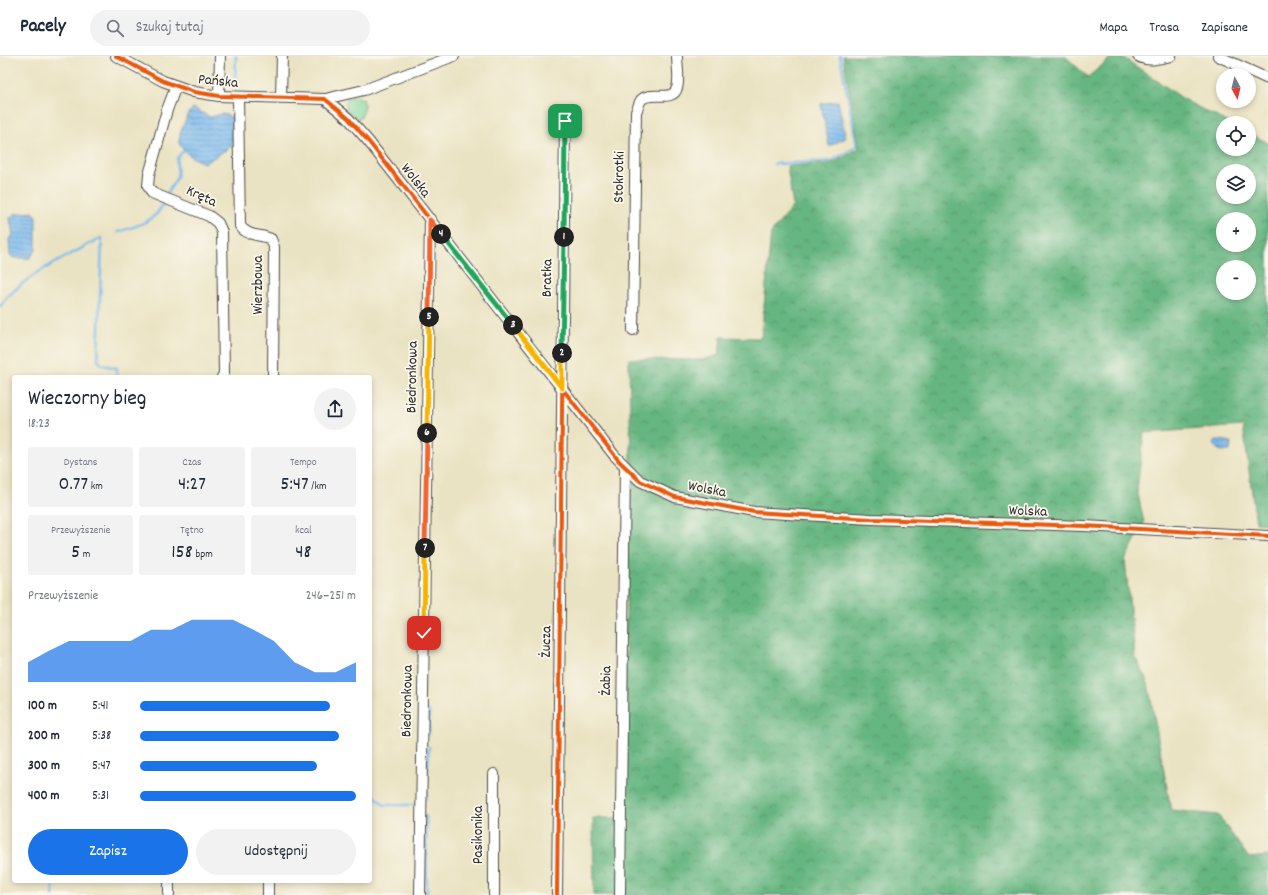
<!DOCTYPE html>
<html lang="pl">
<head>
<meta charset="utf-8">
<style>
  body { margin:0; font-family:Dekko,sans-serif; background:#f2f2f3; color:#1f2937; height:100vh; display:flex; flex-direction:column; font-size:15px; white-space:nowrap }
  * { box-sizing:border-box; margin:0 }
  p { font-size:13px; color:#747a83 }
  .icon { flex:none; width:22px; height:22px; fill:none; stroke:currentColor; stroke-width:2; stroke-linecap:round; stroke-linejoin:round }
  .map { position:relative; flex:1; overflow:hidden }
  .sheet { position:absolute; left:12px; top:319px; width:360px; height:508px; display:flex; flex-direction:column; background:#fff; border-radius:4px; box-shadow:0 2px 6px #0003 }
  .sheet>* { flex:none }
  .needle { width:26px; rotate:173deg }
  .fabs { position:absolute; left:1216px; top:12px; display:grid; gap:8px }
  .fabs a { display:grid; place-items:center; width:40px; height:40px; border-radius:50%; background:#fff; box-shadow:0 2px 6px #0003; font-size:20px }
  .pin { position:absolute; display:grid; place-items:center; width:34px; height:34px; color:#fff; margin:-17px; border-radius:8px; box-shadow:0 2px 6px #0006 }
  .km { position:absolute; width:20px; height:20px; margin:-10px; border-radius:50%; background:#222; color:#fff; font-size:11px; line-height:20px; text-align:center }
  .round { display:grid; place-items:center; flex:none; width:42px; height:42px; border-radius:21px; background:#f2f2f3 }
  .overview { display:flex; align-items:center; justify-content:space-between; height:68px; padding:0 16px }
  h1 { font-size:22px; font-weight:600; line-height:30px }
  .stats { display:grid; grid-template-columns:repeat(3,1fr); gap:6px; height:68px; padding:4px 16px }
  .stats div { display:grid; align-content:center; border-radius:4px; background:#f2f2f3; text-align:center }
  .stats b { font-size:20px; font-weight:600 }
  .stats small { font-size:11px; font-weight:400 }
  .stats p { font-size:11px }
  .chart { height:112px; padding:8px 16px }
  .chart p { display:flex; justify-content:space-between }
  .chart svg { width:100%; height:72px; margin-top:4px; fill:#1a73e8; opacity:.7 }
  .action { display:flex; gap:8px; margin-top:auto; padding:8px 16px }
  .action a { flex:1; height:46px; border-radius:24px; background:#1a73e8; color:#fff; font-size:16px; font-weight:600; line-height:46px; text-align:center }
  .action a+a { background:#f2f2f3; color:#1f2937 }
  ul { padding:0 16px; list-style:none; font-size:13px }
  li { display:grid; grid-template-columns:64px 48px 1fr; align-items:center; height:30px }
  li i { height:10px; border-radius:5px; background:#1a73e8 }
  header { display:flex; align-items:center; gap:24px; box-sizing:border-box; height:56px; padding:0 20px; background:#fff; border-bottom:1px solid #e0e1e3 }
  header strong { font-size:19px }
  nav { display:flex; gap:22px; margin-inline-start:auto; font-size:14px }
  .search { width:280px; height:36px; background:#f2f2f3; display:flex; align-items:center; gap:10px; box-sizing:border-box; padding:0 14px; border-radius:22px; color:#747a83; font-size:15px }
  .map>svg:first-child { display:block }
  .green { fill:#7dd499; stroke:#548062 }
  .forest { fill:url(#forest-crowns); stroke:#487056; fill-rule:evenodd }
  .water { fill:url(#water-rules); stroke:#52728c }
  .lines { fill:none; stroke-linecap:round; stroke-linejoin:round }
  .stream { stroke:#7ab9ee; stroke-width:2.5 }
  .minor-casing { stroke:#484742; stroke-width:12 }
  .minor { stroke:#fff; stroke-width:10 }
  .cycleway-casing { stroke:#fbf7ec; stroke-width:6 }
  .cycleway { stroke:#e8590c; stroke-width:4 }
  .split-1-casing { stroke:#fff; stroke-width:8 }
  .split-2-casing { stroke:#fff; stroke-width:8 }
  .split-3-casing { stroke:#fff; stroke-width:8 }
  .split-4-casing { stroke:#fff; stroke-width:8 }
  .split-5-casing { stroke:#fff; stroke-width:8 }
  .split-6-casing { stroke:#fff; stroke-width:8 }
  .split-7-casing { stroke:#fff; stroke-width:8 }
  .split-8-casing { stroke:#fff; stroke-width:8 }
  .split-1 { stroke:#22a559; stroke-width:5 }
  .split-2 { stroke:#22a559; stroke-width:5 }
  .split-3 { stroke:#f5b400; stroke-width:5 }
  .split-4 { stroke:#22a559; stroke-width:5 }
  .split-5 { stroke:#f0652b; stroke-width:5 }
  .split-6 { stroke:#f5b400; stroke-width:5 }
  .split-7 { stroke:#f0652b; stroke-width:5 }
  .split-8 { stroke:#f5b400; stroke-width:5 }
  .labels { text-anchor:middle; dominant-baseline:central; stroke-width:3.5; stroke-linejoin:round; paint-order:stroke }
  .street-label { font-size:15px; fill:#2b2b2b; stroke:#fbf7ec }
</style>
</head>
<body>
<header>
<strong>Pacely</strong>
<div class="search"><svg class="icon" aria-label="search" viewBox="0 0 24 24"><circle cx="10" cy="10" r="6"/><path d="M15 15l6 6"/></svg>Szukaj tutaj</div>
<nav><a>Mapa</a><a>Trasa</a><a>Zapisane</a></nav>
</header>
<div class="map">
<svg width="1268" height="839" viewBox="0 0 1268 839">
  <defs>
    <pattern id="forest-crowns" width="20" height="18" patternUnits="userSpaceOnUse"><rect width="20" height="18" fill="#66b681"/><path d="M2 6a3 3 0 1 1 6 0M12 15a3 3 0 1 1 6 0" fill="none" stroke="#54946a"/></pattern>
    <pattern id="water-rules" width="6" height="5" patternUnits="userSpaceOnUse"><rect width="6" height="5" fill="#7ab9ee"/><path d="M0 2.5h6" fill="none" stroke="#6497c1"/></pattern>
  </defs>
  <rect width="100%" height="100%" fill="#fbf7ec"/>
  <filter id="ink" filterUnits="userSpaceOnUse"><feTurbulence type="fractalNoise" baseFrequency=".025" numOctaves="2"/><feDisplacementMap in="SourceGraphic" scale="8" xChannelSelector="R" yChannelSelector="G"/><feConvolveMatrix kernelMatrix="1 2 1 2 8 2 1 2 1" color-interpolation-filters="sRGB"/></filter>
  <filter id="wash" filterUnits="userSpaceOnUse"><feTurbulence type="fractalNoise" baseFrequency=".012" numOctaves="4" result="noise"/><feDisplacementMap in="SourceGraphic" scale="16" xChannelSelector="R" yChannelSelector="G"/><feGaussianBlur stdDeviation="0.9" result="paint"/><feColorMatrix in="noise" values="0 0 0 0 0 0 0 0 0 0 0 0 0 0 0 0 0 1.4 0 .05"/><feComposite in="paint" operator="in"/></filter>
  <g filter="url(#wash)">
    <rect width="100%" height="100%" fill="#eae3c3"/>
    <path class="green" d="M357,40L363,43C365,51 365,55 360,62L357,63L347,55L345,47L347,42Z"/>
    <path class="forest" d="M843,0H1065L1088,21L1113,0H1121L1188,46L1229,67H1223V93H1249V77L1268,87V468L1256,467L1243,370L1144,377L1137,433L1144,467L1125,504L1135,601L1148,627L1171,754L1218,759L1249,802L1268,800V839H594L593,762H623L628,432L631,410L629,303L702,304L719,299L721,281L761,282L771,177L793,150L787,110L833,107L859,92ZM1223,115H1249V141H1223ZM1223,163H1249V189H1223ZM1223,211H1249V237H1223Z"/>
    <path class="water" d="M838,45L846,82L829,90L821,48Z
      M193,52L210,61L223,58L233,61L232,90L205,107C196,105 181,95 179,86C178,78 188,57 193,52Z
      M33,156L36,159V194L30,202H14L10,199L9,183L13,180L10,162L14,158Z
      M1216,384L1227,385L1231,387L1230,395C1222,396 1215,394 1213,386Z"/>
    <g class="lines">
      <path class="stream" d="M235,32L236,0
        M774,108L832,105L857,90L840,0
        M167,138C170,132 174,127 177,121C180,112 170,102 186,94
        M118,176C137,170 156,166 164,146
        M0,250C22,220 62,204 93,186L102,182L98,304L102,309L117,312V321
        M429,679V655
        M370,735L384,749H415
        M426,742L429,691
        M426,760L427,839
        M53,839V825"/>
    </g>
  </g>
  <g filter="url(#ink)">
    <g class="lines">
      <g class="minor-casing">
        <path id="minor" d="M116,0L163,25L194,36L219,40L325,43L364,34L454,0
          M1138,0C1148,6 1159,3 1171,0
          M1218,0L1268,23
          M176,30L167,54L149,119L148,130L152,137L209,160L218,167L222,176L224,318L222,321
          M219,40L220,0
          M238,41L240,170C248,181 260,178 271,183L274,191L273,321
          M281,41L282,0
          M325,43L348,62L369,86L614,399L640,425L675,441L754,456L871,463L1084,470L1268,480
          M633,274L636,56C638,52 639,47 641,44C650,34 673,47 677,32C680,23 677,10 677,0
          M169,839V825
          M268,839V825
          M420,839L430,163
          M494,839V718
          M557,839L565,65
          M620,839L625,411"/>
      </g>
      <use href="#minor" class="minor"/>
      <g class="cycleway-casing">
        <path id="cycleway" d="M116,0L163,25L194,36L219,40L325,43L348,62L369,86L619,405L640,425L675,441L754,456L871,463L1084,470L1268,480
          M557,839L565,65"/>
      </g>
      <use href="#cycleway" class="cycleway"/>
    </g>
  </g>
  <g class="lines" filter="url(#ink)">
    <g class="split-1-casing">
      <path id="split-1" d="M564,181L565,65"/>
    </g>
    <g class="split-2-casing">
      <path id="split-2" d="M562,297L564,181"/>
    </g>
    <g class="split-3-casing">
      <path id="split-3" d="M513,269L562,332V297"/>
    </g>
    <g class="split-4-casing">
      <path id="split-4" d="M441,178L513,269"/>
    </g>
    <g class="split-5-casing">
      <path id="split-5" d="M429,261L430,164L441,178"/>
    </g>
    <g class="split-6-casing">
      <path id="split-6" d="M427,377L429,261"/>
    </g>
    <g class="split-7-casing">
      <path id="split-7" d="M425,492L427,377"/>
    </g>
    <g class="split-8-casing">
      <path id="split-8" d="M424,577L425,492"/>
    </g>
    <use href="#split-1" class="split-1"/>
    <use href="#split-2" class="split-2"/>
    <use href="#split-3" class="split-3"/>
    <use href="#split-4" class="split-4"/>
    <use href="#split-5" class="split-5"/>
    <use href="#split-6" class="split-6"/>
    <use href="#split-7" class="split-7"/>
    <use href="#split-8" class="split-8"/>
  </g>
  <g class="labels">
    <g class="street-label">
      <text transform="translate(218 26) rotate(6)">Pańska</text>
      <text transform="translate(620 121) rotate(-89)">Stokrotki</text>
      <text transform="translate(415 125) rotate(52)">Wolska</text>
      <text transform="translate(201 141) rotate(25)">Kręta</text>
      <text transform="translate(548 222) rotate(-89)">Bratka</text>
      <text transform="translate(259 229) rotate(-90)">Wierzbowa</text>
      <text transform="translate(413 321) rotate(-89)">Biedronkowa</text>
      <text transform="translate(707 434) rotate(11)">Wolska</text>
      <text transform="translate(1028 456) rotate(2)">Wolska</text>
      <text transform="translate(547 586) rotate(-89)">Żucza</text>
      <text transform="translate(607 625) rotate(-89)">Żabia</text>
      <text transform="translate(408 645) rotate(-89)">Biedronkowa</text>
      <text transform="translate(479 779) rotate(-90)">Pasikonika</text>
    </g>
  </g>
</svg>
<div class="fabs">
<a><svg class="needle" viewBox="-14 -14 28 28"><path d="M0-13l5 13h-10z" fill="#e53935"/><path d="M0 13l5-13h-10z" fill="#747a83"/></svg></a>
<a><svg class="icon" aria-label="locate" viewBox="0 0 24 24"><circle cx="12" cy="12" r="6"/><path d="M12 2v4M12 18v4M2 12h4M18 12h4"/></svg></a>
<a><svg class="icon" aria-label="layers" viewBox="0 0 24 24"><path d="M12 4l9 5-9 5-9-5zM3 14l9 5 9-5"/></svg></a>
<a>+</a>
<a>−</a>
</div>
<div class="pin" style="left:565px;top:65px;background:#1e9e55"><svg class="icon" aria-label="arrive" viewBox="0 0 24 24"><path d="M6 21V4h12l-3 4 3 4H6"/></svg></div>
<div class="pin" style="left:424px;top:577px;background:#d93025"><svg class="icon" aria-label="check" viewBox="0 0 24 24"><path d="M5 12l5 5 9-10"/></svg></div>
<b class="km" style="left:564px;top:181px">1</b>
<b class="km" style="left:562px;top:297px">2</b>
<b class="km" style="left:513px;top:269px">3</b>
<b class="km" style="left:441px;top:178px">4</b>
<b class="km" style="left:429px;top:261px">5</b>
<b class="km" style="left:427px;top:377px">6</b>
<b class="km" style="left:425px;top:492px">7</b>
<section class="sheet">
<div class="overview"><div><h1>Wieczorny bieg</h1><p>18:23</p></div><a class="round"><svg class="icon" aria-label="share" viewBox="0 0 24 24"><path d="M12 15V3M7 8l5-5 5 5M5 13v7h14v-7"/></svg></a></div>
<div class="stats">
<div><p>Dystans</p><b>0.77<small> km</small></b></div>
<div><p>Czas</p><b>4:27</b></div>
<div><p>Tempo</p><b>5:47<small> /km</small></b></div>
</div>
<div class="stats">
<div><p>Przewyższenie</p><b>5<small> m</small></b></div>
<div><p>Tętno</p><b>158<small> bpm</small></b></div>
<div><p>kcal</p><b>48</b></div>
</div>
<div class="chart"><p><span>Przewyższenie</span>246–251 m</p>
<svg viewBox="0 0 160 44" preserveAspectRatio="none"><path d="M0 44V32L10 25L20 19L30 19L40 19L50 19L60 12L70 12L80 6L90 6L100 6L110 12L120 19L130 32L140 38L150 38L160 32V44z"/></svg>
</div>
<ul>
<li><b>100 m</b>5:41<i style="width:88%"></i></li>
<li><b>200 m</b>5:38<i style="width:92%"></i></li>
<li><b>300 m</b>5:47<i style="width:82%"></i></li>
<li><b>400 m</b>5:31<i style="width:100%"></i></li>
</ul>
<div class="action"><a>Zapisz</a><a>Udostępnij</a></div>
</section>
</div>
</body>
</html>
